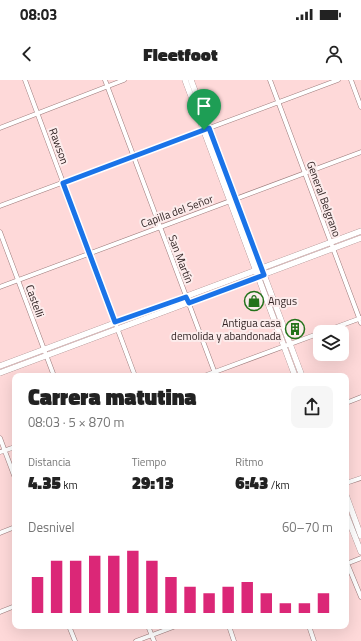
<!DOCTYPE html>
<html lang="es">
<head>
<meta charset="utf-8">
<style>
  body { margin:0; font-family:"Titillium Web",sans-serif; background:#f6f6f6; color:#222; height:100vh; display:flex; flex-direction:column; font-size:15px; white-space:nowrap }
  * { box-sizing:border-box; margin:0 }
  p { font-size:13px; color:#767676 }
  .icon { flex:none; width:22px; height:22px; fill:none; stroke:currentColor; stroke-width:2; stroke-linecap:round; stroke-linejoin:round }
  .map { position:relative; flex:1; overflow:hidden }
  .drawer { position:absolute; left:12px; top:293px; width:337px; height:256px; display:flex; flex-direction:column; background:#fff; border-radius:8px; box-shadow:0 4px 16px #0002 }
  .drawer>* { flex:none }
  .controls { position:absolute; left:313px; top:245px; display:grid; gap:8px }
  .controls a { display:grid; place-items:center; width:36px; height:36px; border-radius:8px; background:#fff; box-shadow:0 4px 16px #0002; font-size:20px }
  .pin { position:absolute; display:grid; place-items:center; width:34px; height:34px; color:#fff; margin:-41px -17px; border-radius:50% 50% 50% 0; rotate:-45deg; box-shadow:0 0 4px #0007 }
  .pin .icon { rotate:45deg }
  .round { display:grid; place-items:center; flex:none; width:42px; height:42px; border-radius:8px; background:#f6f6f6 }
  .overview { display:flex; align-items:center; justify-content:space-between; height:68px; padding:0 16px }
  h1 { font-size:22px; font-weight:800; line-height:30px }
  .stats { display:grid; grid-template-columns:repeat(3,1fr); gap:6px; height:68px; padding:4px 16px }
  .stats div { display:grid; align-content:center }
  .stats b { font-size:17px; font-weight:800 }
  .stats small { font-size:11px; font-weight:400 }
  .stats p { font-size:11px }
  .chart { height:112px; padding:8px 16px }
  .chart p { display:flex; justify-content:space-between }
  .chart svg { width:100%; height:72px; margin-top:4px; stroke:#db2777; stroke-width:6 }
  .status { display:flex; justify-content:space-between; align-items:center; height:28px; padding:0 20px; background:#fff; direction:ltr }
  .status svg { height:11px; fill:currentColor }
  header { display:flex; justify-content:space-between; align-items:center; height:52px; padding:0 16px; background:#fff; font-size:18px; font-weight:800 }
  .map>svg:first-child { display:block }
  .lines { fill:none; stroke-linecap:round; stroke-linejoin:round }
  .street-casing { stroke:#9c7b7b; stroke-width:5 }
  .secondary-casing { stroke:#9c7b7b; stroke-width:6 }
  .street { stroke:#fff; stroke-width:4 }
  .secondary { stroke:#fff; stroke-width:5.5 }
  .route-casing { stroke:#fff; stroke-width:8 }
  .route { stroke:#1a73e8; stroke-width:5 }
  .labels { text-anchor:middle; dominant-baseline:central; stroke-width:4; stroke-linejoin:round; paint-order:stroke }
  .street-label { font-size:11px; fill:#322525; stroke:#fcecec }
  .poi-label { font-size:11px; fill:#322525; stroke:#fcecec; text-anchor:start }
</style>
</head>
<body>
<div class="status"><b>08:03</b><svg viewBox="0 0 49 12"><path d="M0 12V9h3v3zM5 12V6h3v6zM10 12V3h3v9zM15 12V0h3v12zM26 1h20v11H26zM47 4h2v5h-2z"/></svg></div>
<header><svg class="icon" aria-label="back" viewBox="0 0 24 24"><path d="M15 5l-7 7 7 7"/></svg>Fleetfoot<svg class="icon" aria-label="person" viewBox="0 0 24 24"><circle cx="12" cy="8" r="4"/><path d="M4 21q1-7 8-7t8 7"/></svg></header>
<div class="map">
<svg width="361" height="561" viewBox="0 0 361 561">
  <rect width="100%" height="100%" fill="#fed9d9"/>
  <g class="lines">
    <g class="street-casing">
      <path id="street" d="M25,0L135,296
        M105,0L216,296
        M270,0L361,243
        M351,0L361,27
        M0,48L124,0
        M0,126L338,0
        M0,152L54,296
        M0,207L361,72
        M323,252L361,238
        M204,296L320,253
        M346,323L361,317
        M0,358L15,398
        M0,372L15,367
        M346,403L361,398
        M0,453L15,447
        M347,483L361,517
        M346,484L361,478
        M0,532L15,526
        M69,546L75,561
        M148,546L154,561
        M229,546L234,561
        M309,546L314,561
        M136,561L176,546"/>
    </g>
    <g class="secondary-casing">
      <path id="secondary" d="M185,0L295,296
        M191,0L302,296
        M0,286L361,151
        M0,293L361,158
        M346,415L361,456
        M346,434L361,472"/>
    </g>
    <use href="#street" class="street"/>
    <use href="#secondary" class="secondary"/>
  </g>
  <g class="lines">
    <g class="route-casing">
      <path id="route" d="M209,48L264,195L189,223L186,217L115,242L63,103Z"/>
    </g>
    <use href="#route" class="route"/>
  </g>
  <defs>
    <g id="shop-ring" transform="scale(1)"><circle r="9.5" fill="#fcecec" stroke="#23721a" stroke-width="1.5"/><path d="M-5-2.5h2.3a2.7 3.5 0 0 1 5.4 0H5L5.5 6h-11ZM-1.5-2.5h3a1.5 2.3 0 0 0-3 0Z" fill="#23721a"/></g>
    <g id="building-ring" transform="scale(1)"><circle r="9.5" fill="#fcecec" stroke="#23721a" stroke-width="1.5"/><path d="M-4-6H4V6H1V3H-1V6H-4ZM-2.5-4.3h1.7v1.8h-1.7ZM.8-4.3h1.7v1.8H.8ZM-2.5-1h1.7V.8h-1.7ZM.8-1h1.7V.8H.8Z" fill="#23721a"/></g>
  </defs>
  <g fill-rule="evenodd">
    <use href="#shop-ring" x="254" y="221"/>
    <use href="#building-ring" x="295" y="249"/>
  </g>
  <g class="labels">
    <g class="street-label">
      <text transform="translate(59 66) rotate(70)">Rawson</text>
      <text transform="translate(324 119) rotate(70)">General Belgrano</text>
      <text transform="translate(177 131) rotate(-20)">Capilla del Señor</text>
      <text transform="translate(181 179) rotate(69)">San Martín</text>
      <text transform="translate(35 221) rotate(70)">Castelli</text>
    </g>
    <g class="poi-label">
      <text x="268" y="221">Angus</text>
      <text x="281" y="243" text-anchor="end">Antigua casa<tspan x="281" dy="13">demolida y abandonada</tspan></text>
    </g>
  </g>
</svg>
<div class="controls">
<a><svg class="icon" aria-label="layers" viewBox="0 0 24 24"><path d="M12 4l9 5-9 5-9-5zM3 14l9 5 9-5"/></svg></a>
</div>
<div class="pin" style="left:204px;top:50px;background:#1e9e55"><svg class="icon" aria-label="arrive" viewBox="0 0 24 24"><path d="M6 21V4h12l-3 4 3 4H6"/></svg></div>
<section class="drawer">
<div class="overview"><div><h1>Carrera matutina</h1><p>08:03 · 5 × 870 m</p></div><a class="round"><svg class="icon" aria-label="share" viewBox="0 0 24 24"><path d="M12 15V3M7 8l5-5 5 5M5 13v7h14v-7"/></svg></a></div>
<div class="stats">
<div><p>Distancia</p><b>4.35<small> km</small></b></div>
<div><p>Tiempo</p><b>29:13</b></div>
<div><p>Ritmo</p><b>6:43<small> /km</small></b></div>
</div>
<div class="chart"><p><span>Desnivel</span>60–70 m</p>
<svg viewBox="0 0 160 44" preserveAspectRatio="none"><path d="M5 44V22M15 44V12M25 44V12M35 44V9M45 44V9M55 44V6M65 44V12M75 44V22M85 44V28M95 44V32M105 44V28M115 44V25M125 44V32M135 44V38M145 44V38M155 44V32"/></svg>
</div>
</section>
</div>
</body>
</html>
